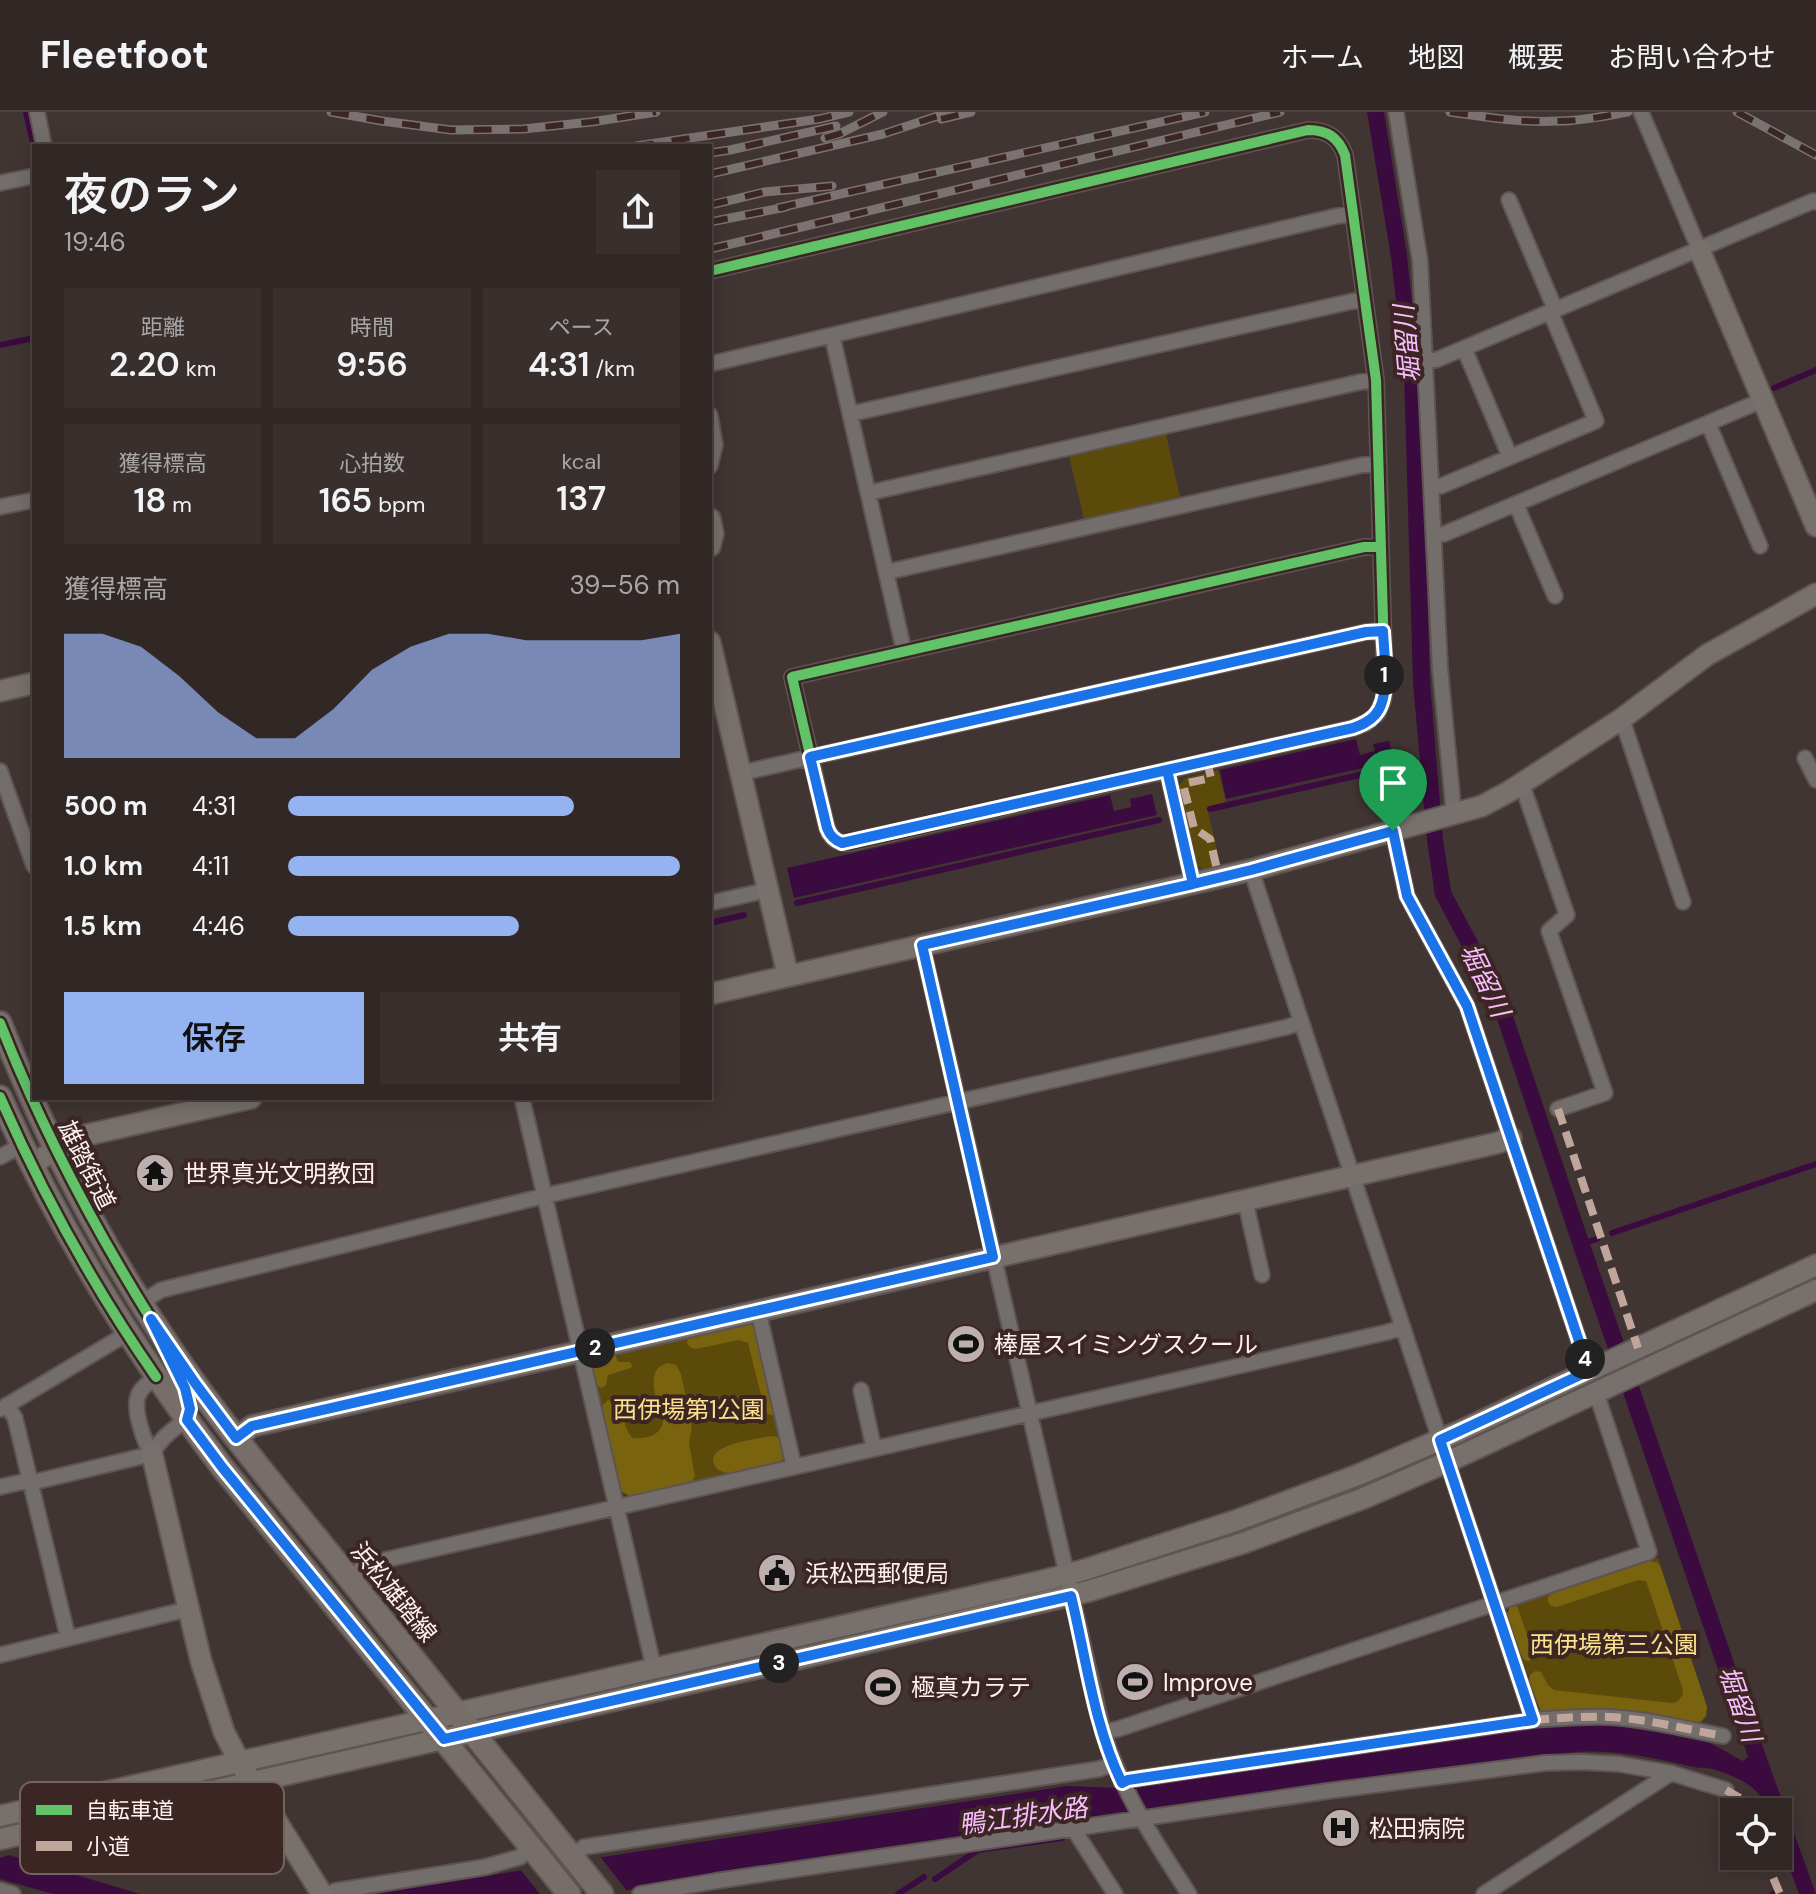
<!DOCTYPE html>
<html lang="ja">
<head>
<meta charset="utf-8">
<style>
  body { margin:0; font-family:"DM Sans","Noto Sans JP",sans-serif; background:#39302e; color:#f1f3f6; height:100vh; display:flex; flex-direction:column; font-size:30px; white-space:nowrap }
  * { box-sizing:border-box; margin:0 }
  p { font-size:26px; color:#a8a6a7 }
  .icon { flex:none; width:44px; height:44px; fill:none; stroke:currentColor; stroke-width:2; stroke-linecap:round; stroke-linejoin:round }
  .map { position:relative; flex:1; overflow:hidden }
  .side { position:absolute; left:32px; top:32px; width:680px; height:956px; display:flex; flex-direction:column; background:#312826; border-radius:0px; box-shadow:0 4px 20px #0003,0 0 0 2px #4c4443 }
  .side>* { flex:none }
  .buttons { position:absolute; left:1720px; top:1686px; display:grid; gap:16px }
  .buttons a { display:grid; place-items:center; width:72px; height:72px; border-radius:0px; background:#312826; box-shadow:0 4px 20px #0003,0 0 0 2px #4c4443; font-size:40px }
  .pin { position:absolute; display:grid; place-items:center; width:68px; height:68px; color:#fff; margin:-82px -34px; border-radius:50% 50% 50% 0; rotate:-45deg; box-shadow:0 0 8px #0007 }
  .pin .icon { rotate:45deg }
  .km { position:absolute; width:40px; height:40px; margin:-20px; border-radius:50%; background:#222; color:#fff; font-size:22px; line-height:40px; text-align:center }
  .round { display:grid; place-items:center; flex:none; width:84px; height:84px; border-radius:0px; background:#39302e }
  .summary { display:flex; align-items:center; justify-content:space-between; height:136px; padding:0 32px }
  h1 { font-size:44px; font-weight:600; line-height:60px }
  .stats { display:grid; grid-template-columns:repeat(3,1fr); gap:12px; height:136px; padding:8px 32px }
  .stats div { display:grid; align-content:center; border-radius:0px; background:#39302e; text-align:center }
  .stats b { font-size:34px; font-weight:600 }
  .stats small { font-size:22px; font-weight:400 }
  .stats p { font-size:22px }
  .chart { height:224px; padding:16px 32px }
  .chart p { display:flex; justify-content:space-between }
  .chart svg { width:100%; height:144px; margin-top:8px; fill:#95b2f1; opacity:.7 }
  .cta { display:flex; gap:16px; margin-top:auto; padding:16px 32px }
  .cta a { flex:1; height:92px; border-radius:0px; background:#95b2f1; color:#111; font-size:32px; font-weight:600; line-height:92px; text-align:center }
  .cta a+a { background:#39302e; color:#f1f3f6 }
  ul { padding:0 32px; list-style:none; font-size:26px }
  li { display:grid; grid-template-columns:128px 96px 1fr; align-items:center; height:60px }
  li i { height:20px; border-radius:10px; background:#95b2f1 }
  header { display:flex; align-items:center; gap:48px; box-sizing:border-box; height:112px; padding:0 40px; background:#312826; border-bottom:2px solid #4c4443 }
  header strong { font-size:38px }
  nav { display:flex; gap:44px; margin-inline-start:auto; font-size:28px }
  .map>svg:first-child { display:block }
  .green { fill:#5c4a0a }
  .forest { fill:#7a630e }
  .water { fill:#3b0b3f }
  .pier { fill:#413533 }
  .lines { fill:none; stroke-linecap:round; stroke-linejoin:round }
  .stream { stroke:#3b0b3f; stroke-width:6 }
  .street-casing { stroke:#5e5452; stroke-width:18 }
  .secondary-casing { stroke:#5e5452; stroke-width:24 }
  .primary-casing { stroke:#5e5452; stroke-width:26 }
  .street { stroke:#736e6b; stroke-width:14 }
  .secondary { stroke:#77706d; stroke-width:20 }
  .primary { stroke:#776e6a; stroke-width:22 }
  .rail-casing { stroke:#7a7372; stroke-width:9 }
  .rail { stroke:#3c2623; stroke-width:6; stroke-dasharray:18; stroke-linecap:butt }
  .quiet { stroke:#c0a59a; stroke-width:8; stroke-dasharray:16 8; stroke-linecap:butt }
  .cycleway-casing { stroke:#3c2623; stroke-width:15 }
  .cycleway { stroke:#61c268; stroke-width:10 }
  .route-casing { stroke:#fff; stroke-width:16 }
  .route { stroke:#1a73e8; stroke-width:10 }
  .labels { text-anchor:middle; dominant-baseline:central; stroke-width:8; stroke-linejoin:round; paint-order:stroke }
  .street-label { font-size:24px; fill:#fef1ef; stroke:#3c2623 }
  .poi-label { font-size:24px; fill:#fef1ef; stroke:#3c2623; text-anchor:start }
  .park-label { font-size:24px; fill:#fde18c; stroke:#3c2623 }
  .water-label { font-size:26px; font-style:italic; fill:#f9bdff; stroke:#3c2623 }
  .key { fill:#3c2623; stroke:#766360; stroke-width:2 }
  .key-label { font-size:22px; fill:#fef1ef }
</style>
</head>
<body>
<header>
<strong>Fleetfoot</strong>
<nav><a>ホーム</a><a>地図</a><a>概要</a><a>お問い合わせ</a></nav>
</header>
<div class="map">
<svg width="1816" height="1782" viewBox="0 0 1816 1782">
  <rect width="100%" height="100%" fill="#413533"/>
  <path class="green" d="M1166,322L1180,385L1084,407L1069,344Z
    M1218,658L1226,690L1207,695L1221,755L1206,759L1198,754L1179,674L1185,666Z
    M749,1211L787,1340L781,1350L629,1384L619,1378L591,1255L597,1245Z
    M1658,1446L1707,1595V1604L1700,1611L1541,1600L1507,1502L1510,1495Z"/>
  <path class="forest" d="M749,1211L759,1217L776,1300L772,1303L768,1302L765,1299L748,1231L739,1228L696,1237L691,1236L687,1232L688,1226L693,1223Z
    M612,1242H615L618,1250H630L632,1253L631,1256L608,1263L606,1273L602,1276C593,1274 593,1263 591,1255L597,1245Z
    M668,1251L676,1253L681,1262L692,1315L689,1331L695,1364L692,1369L686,1371L629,1384L619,1378L602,1300L603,1293L608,1288C629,1291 619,1314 633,1326C646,1327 661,1324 663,1309C658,1291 642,1257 668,1251Z
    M771,1324C782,1325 784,1329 787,1340L781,1350L729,1361C722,1360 717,1359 714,1352C706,1332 757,1327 771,1324Z
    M1650,1449L1658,1451L1661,1456L1707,1595C1706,1606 1703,1610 1692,1613L1541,1600L1529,1569L1530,1563L1535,1559L1541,1560L1548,1573L1554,1578L1672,1591L1678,1589L1682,1584L1683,1578L1646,1469L1638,1468L1557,1495L1551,1494L1548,1490V1485L1553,1481Z
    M1517,1494L1533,1539V1545L1529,1549L1524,1548L1521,1543L1507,1502L1510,1495Z"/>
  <path class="water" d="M1367,0H1384L1407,143L1421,277L1430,570L1443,727L1451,779L1492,856L1512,901L1589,1129L1771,1658L1816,1782H1799L1778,1725V1700H1769C1760,1677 1747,1670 1725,1661C1715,1658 1708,1655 1699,1656C1649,1645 1595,1631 1544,1646L601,1782H377L628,1741L1067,1674L1121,1676L1534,1615C1589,1611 1645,1610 1698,1626C1713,1631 1729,1642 1743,1649L1748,1645L1573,1135L1497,907L1477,863L1435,784L1427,728L1413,571L1404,260L1391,145Z
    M1356,627L1360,643L1375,639L1373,632L1389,629L1394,649L1226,687L1220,658Z
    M1152,682L1157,703L794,786L787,756L1110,683L1114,699L1131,695L1130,687Z
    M9,1743L140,1782H53L0,1767V1746Z"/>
  <path class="pier" d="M598,1742L627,1779L609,1782H540L519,1756Z"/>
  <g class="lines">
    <path class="stream" d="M26,0L34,35
      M0,233L34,226
      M1774,276L1816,258
      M1210,697L1403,653
      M797,791L1159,708
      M710,811L744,803
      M1612,1121L1816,1052
      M1581,1132L1597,1127
      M935,1767L978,1738L1062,1726
      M898,1782L924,1765
      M1773,1782L1775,1781"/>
    <g class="street-casing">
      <path id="street" d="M37,0L44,34
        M1396,0L1420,149L1440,556L1454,703
        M1641,0L1699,137
        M0,71L34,64
        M1509,88L1555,197
        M710,159L1308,18C1327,18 1338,25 1345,43L1376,268L1385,575L1383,589L1377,602L1366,611L1353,616L850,731C838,732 831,727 827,716L792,565L1364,435H1381
        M832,223L904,539
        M1464,236L1510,345
        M1426,248H1436L1813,89L1816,90
        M710,252L1337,104L1353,102
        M850,302L1349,190L1365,187
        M710,303L715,333L710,354
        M1708,311L1760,434
        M1432,374H1441L1596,309L1550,199
        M868,381L1360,270L1376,268
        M1516,392L1555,484
        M0,395L34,388
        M1434,423L1444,422L1763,288
        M887,460L1362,353L1378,352
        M1620,608L1625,616L1683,790
        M1805,646L1816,668
        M1167,658L1193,772
        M0,659L34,754
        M741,661L1366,520L1383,519
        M1520,673L1525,681L1567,803L1549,819L1605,981L1558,997
        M1393,719L1407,784L1467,894L1589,1259
        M710,791L768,778
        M922,833L1103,1620C1123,1682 1154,1728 1189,1782
        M522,986L654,1557
        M0,1045L22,1033
        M1245,1088L1262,1163
        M141,1191L161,1178L544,1084L1287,915L1301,910
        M758,1198L794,1355
        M861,1278L874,1337
        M7,1293L15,1306L68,1526
        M1,1297L128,1221
        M152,1342C174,1302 207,1319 178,1261
        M152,1342C144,1330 133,1298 138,1284C141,1275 150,1270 156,1265
        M30,1371L152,1342
        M0,1375L30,1368
        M349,1467L367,1452L1388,1220L1403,1215
        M0,1543L188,1497
        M1533,1608C1559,1606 1584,1604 1610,1605C1648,1607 1685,1617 1723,1624
        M1103,1620L1118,1617L1649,1440L1596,1280
        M1122,1671L1128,1668L1533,1608L1251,758
        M1073,1716L1115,1782
        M572,1744L584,1735L1099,1657L1113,1652
        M0,1778L13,1782
        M330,1782L335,1779L485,1755L520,1745L531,1735
        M640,1782L716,1769L1328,1679L1545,1651L1582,1650L1619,1652L1671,1661L1726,1678
        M1484,1782L1671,1661"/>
    </g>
    <g class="secondary-casing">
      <path id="secondary" d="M1699,137L1816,414
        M710,407L713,422L710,434
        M710,530L788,864
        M0,579L34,571
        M710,882L1251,758L1482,694L1510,679L1620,608L1707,543L1816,482
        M31,1052L82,1024L251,986
        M236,1326L252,1314L1497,1031L1511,1026
        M152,1342L201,1549L224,1620L240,1651L322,1782
        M0,1704L1042,1469L1084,1458L1235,1409L1358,1363L1458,1320L1816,1153
        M0,1727L797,1547L1089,1479L1243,1431L1364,1386L1447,1350L1816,1178"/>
    </g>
    <g class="primary-casing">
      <path id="primary" d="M0,911C45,1025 102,1135 171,1237C225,1317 289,1391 349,1466C433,1571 518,1677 602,1782
        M0,985C58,1117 135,1240 222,1355L569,1782"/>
    </g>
    <use href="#street" class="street"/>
    <use href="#secondary" class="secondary"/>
    <use href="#primary" class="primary"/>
    <g class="rail-casing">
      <path id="rail" d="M331,0L382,9L451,18L523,17L591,10L656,0
        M1450,0C1486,5 1522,11 1558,9C1582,9 1605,4 1628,0
        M1737,0L1816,43
        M941,7L971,0
        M825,26L839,22L883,0
        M636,34L819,7L849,0
        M710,41L730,38L836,14
        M710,62L883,22L950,0
        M710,93L764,80L832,74
        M778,96L1205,0
        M710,110L786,95
        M710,137L1280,0"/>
    </g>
    <use href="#rail" class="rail"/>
    <path class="quiet" d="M1207,649L1211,666L1187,671L1184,676L1194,716L1210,727L1219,766
      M1558,997L1638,1236
      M1533,1608C1559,1606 1584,1604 1610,1605C1648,1607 1685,1617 1723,1624
      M1726,1678L1740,1686L1748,1700
      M1764,1744L1780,1782"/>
    <g class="cycleway-casing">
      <path id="cycleway" d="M710,159L1308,18C1327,18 1338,25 1345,43L1376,268L1385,575L1383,589L1377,602L1366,611L1353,616L850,731C838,732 831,727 827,716L792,565L1364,435H1381
        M0,911C41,1015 92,1112 151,1207
        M0,985C43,1083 95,1177 156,1265"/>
    </g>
    <use href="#cycleway" class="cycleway"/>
  </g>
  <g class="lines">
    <g class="route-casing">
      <path id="route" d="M1393,719L1251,758L1193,772L1167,658L842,731C834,728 830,724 827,716L810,645L1366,520L1383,519C1384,542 1391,586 1375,603C1369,610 1361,613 1353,616L1167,658L1193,772L922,833L993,1145L252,1314L236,1326L195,1271L151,1207L185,1276L190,1297L187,1308L222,1355L444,1627L1071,1484C1086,1545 1094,1614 1122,1671L1128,1668L1533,1608L1440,1328L1589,1259L1467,894L1407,784L1393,719"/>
    </g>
    <use href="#route" class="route"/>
  </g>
  <defs>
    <g id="temple-disc" transform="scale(2)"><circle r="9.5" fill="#bcafad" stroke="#3c2623"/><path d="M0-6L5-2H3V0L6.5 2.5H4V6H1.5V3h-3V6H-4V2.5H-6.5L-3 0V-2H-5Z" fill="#111"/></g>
    <g id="stadium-disc" transform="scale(2)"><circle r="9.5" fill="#bcafad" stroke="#3c2623"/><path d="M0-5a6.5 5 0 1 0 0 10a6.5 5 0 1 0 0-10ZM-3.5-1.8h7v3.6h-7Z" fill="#111"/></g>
    <g id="civic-disc" transform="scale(2)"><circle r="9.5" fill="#bcafad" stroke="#3c2623"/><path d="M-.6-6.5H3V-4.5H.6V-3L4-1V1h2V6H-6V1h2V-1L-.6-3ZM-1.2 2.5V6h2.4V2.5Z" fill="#111"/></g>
    <g id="hospital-disc" transform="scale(2)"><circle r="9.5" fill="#bcafad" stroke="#3c2623"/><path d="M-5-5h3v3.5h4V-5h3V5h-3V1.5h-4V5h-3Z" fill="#111"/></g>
  </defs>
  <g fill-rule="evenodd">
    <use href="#temple-disc" x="155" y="1061"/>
    <use href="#stadium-disc" x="966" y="1232"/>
    <use href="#civic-disc" x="777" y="1461"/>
    <use href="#stadium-disc" x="1135" y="1570"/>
    <use href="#stadium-disc" x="883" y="1575"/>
    <use href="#hospital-disc" x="1341" y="1716"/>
  </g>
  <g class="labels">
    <g class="street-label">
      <text transform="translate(87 1053) rotate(63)">雄踏街道</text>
      <text transform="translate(394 1480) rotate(51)">浜松雄踏線</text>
    </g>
    <g class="poi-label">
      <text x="183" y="1061">世界真光文明教団</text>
      <text x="994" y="1232">棒屋スイミングスクール</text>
      <text x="805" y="1461">浜松西郵便局</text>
      <text x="1163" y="1570">Improve</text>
      <text x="911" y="1575">極真カラテ</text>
      <text x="1369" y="1716">松田病院</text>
    </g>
    <g class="park-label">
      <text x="689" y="1297">西伊場第1公園</text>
      <text x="1614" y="1532">西伊場第三公園</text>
    </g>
    <g class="water-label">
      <text transform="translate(1407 232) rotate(-95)">堀留川</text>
      <text transform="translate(1485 868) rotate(64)">堀留川</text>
      <text transform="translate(1740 1592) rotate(71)">堀留川</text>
      <text transform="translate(1023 1704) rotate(-8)">鴨江排水路</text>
    </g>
  </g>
  <rect x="20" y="1670" width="264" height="92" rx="12" class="key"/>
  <rect x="36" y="1693" width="36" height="10" fill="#61c268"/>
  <rect x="36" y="1729" width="36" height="10" fill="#c0a59a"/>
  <g class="key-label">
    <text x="86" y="1706">自転車道</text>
    <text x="86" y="1742">小道</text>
  </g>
</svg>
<div class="buttons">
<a><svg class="icon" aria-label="locate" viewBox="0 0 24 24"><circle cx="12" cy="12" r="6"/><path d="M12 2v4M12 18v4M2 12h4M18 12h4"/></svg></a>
</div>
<div class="pin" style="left:1393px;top:719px;background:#1e9e55"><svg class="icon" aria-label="arrive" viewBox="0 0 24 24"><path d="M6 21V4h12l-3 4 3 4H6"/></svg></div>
<b class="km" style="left:1384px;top:563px">1</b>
<b class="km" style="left:595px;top:1236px">2</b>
<b class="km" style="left:779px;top:1551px">3</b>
<b class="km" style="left:1585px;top:1247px">4</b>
<section class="side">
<div class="summary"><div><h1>夜のラン</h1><p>19:46</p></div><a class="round"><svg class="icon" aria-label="share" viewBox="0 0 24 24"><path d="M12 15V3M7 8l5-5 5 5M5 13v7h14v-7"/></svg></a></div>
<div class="stats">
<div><p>距離</p><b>2.20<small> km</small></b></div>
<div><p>時間</p><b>9:56</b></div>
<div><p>ペース</p><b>4:31<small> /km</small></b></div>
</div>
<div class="stats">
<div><p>獲得標高</p><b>18<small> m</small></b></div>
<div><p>心拍数</p><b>165<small> bpm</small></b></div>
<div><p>kcal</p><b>137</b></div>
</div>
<div class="chart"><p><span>獲得標高</span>39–56 m</p>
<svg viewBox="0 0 160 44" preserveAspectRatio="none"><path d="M0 44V6L10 6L20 10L30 19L40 30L50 38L60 38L70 29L80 17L90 10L100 6L110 6L120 8L130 8L140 8L150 8L160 6V44z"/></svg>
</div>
<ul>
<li><b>500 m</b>4:31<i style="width:73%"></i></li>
<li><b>1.0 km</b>4:11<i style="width:100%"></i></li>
<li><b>1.5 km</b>4:46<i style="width:59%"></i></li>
</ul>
<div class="cta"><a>保存</a><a>共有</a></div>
</section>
</div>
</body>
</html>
